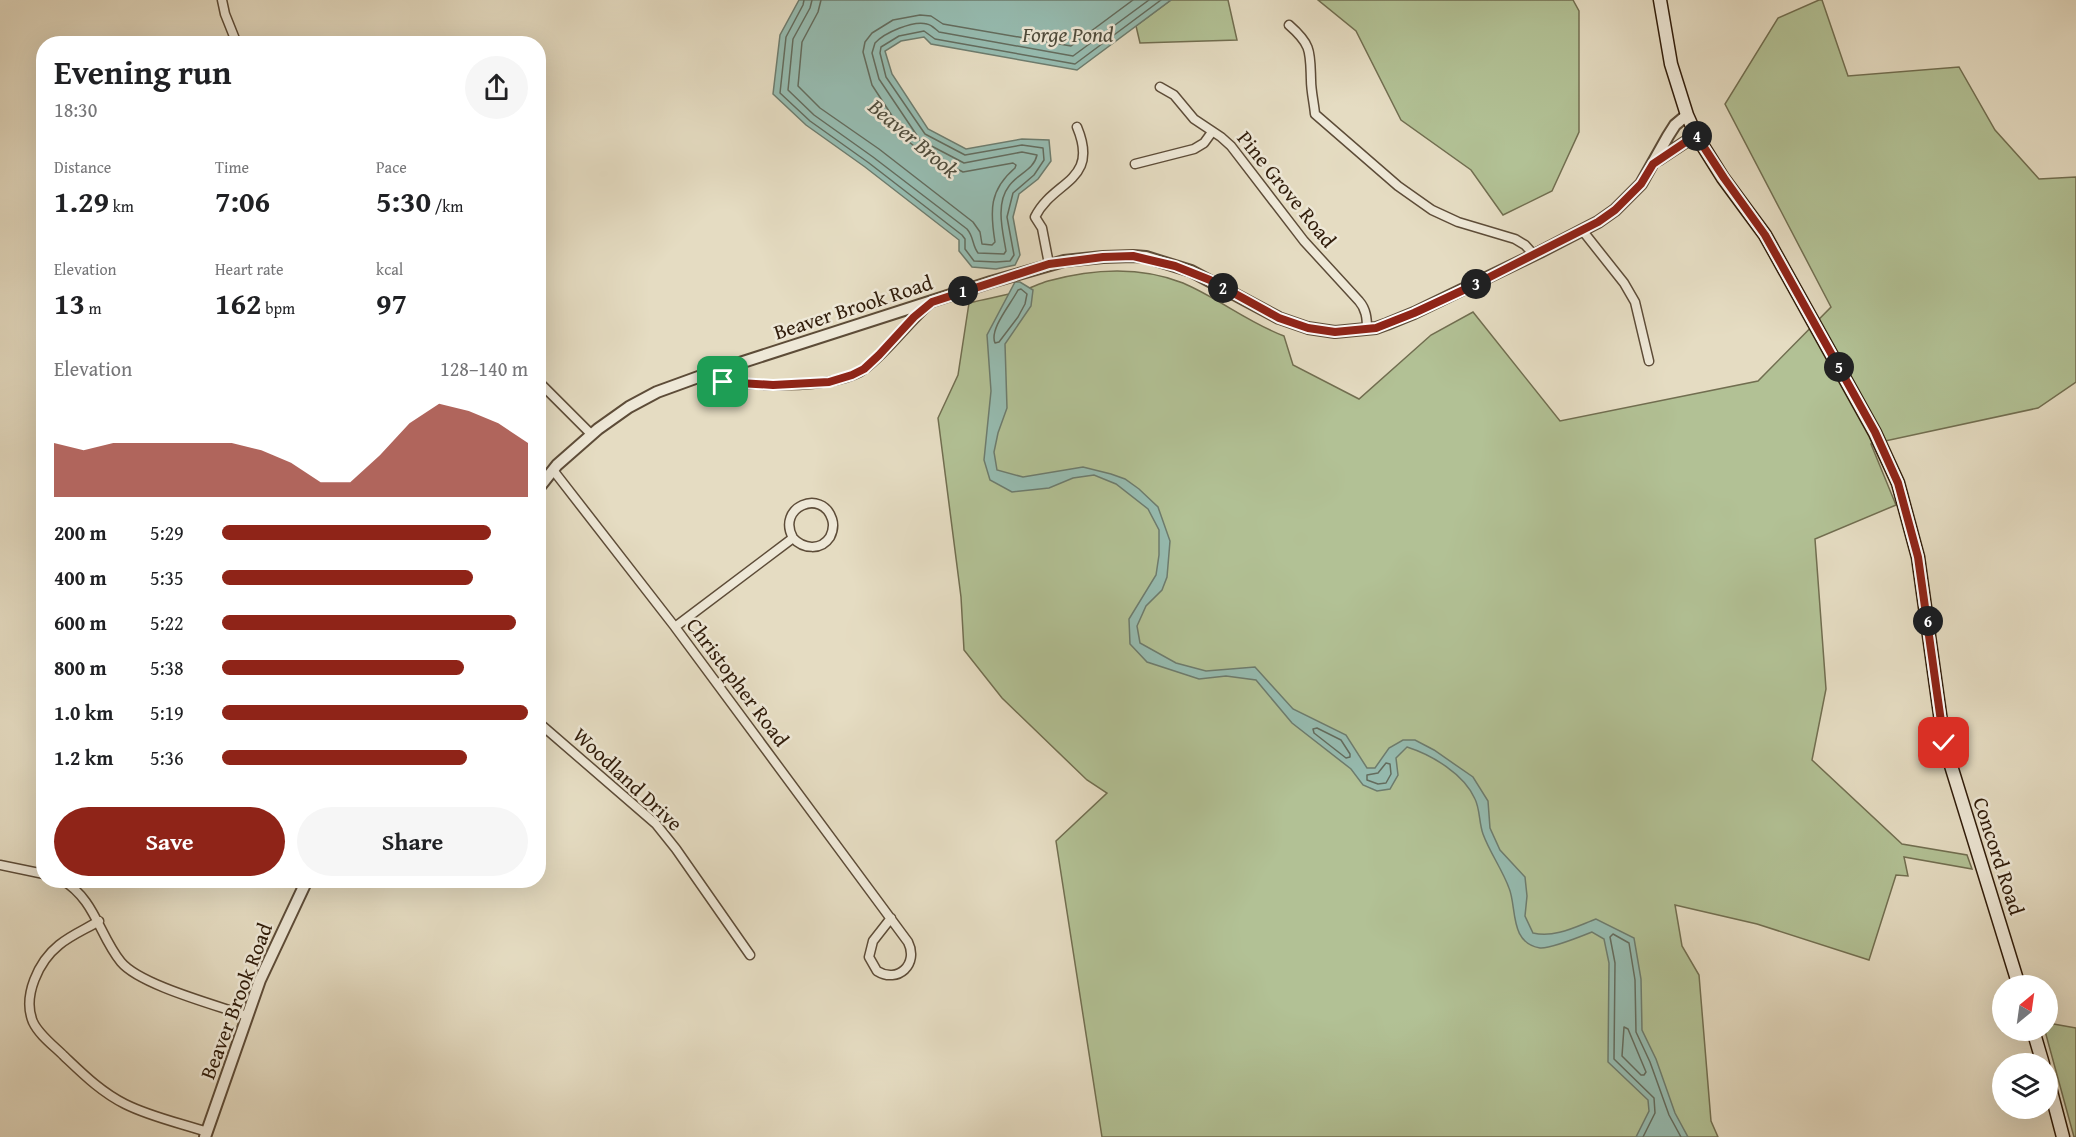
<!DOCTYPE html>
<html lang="en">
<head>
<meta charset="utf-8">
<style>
  body { margin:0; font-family:"Gentium Book Plus",serif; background:#f6f6f6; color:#202124; height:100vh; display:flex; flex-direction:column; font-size:22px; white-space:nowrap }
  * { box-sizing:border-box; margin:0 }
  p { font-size:20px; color:#757577 }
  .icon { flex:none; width:33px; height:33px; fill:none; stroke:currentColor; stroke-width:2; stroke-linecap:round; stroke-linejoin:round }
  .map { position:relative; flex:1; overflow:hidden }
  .sheet { position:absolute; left:36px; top:36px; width:510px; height:852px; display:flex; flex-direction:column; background:#fff; border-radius:24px; box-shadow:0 6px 24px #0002 }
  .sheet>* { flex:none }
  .needle { width:39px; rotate:29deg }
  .tools { position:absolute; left:1992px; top:975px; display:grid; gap:12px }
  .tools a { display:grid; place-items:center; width:66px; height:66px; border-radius:50%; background:#fff; box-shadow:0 6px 24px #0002; font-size:30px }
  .pin { position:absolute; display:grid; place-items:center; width:51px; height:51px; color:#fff; margin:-26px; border-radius:12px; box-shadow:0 3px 9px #0006 }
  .km { position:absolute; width:30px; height:30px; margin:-15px; border-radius:50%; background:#222; color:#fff; font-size:16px; line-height:30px; text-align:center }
  .round { display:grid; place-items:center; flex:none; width:63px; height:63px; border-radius:32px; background:#f6f6f6 }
  .head { display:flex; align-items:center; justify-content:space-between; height:102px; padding:0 18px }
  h1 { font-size:33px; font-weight:800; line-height:45px }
  .stats { display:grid; grid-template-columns:repeat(3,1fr); gap:9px; height:102px; padding:6px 18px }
  .stats div { display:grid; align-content:center }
  .stats b { font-size:30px; font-weight:800 }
  .stats small { font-size:16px; font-weight:400 }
  .stats p { font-size:16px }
  .chart { height:168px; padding:12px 18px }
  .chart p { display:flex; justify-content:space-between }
  .chart svg { width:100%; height:108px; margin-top:6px; fill:#8f2418; opacity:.7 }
  .action { display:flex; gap:12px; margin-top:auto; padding:12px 18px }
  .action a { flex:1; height:69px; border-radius:36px; background:#8f2418; color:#fff; font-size:24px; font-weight:800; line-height:69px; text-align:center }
  .action a+a { background:#f6f6f6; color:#202124 }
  ul { padding:0 18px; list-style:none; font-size:20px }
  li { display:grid; grid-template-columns:96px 72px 1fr; align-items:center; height:45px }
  li i { height:15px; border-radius:8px; background:#8f2418 }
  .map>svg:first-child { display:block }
  .green { fill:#b2c195; stroke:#716e50; stroke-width:1.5 }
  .water { fill:#96bcb1; stroke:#6d7c6e; stroke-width:1.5 }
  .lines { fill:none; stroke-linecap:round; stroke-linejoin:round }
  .shore { stroke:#636c5e; stroke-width:1.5 }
  .minor-casing { stroke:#5d4c38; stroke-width:11 }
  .tertiary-casing { stroke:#5d4c38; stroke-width:14 }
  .secondary-casing { stroke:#301c0a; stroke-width:15 }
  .minor { stroke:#eee8d7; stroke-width:8 }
  .tertiary { stroke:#eee8d7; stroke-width:10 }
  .secondary { stroke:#eee8d7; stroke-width:12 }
  .route-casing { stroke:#fff; stroke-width:12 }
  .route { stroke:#8f2418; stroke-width:8 }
  .labels { text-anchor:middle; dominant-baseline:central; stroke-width:5; stroke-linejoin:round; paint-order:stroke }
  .street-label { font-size:21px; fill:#301c0a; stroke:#eee8d7 }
  .water-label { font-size:22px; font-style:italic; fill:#4f4c3c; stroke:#eee8d7 }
</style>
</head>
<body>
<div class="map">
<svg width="2076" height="1137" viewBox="0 0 2076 1137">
  <rect width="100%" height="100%" fill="#e5dcc2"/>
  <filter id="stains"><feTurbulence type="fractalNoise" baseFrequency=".00333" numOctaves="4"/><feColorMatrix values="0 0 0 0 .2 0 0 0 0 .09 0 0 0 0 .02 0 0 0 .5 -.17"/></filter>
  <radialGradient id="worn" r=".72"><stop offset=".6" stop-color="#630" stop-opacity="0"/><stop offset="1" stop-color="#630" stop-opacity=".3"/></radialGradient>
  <path class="green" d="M1171,0H1228L1237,40L1140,43L1136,26Z
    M1318,0H1573L1579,11V132L1552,191L1503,215L1471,170L1401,120L1356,31Z
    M1819,0H1822L1848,76L1959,67L1995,130L2039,179L2076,177V382L2038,408L1871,444L1896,505L1815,539L1826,689L1812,760L1902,844L1967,855L1972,869L1904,857L1908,876L1896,875L1869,960L1757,924L1675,905L1682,946L1699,975L1711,1121L1718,1137H1102L1056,841L1107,793L1087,780L1002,698L964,650L961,597L938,418L958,375L969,303C985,299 1002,296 1018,292C1029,289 1038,284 1048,281C1092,269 1140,266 1183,283C1218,298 1249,323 1284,336L1293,365L1359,399L1431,335L1473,312L1560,421L1758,381L1831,307L1725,104L1778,18Z
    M2048,1023L2076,1028V1137H2074L2045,1031L2048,1030Z"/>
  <path class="water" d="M799,0H1171L1077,70L931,44L924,37L901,41L885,51L892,74L928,129L966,149L1022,139L1049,140L1051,161L1038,179L1019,194L1013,217L1020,255L1015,265L996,269L972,267L959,251V240L865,167L806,125L773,94L780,35Z
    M1015,282H1020L1033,290L1031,306L1005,344L1007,408L998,433L994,452L997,470L1023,477L1083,467L1111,474L1125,479L1139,489L1158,507L1170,541L1167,577L1162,590L1146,606L1137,626L1140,643L1176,663L1206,671L1255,667L1293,709L1346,735L1367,768H1375L1389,748L1403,740H1415L1434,750L1473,777L1488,801L1490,828L1500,850L1525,877L1527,896L1525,916L1533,933C1555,938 1575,927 1596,919L1634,938L1641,979L1642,1030L1656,1059L1675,1113L1688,1137H1636L1649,1111L1648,1100L1608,1062L1609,963L1604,939L1592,932C1582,936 1549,949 1540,948C1509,943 1517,907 1509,888C1502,869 1490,853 1483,834C1479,823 1480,809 1475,799C1464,774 1432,755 1407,747L1396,758L1398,775L1390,789L1377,791L1363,785L1351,769L1292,723L1256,680L1226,676L1199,679L1147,662L1130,644L1129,619L1156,575L1159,555V530L1148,509L1116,484L1094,475L1073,478L1049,488L1012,492L990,480L984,460L991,391L987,335Z"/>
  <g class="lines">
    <path class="shore" d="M804,0L803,5L786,37L780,93L810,121L869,163L962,235L965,239V249L974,261L996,262L1010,261L1014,255L1007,217L1013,193L1034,175L1044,160L1043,148L1022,145L965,155L925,134L886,77L880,53L881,47L899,36L924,31L935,39L1075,64L1161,0
      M812,0L810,8L793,39L788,90L814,115L873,157L967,229C974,237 972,245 978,253L1004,254L1006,251C1003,232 995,204 1009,186C1017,174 1034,170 1037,155L1022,152L964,163L920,140L879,79L872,53L875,43C884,33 913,20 927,24C932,25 935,29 939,32L1073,56L1149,0
      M821,0L818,12L802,42L798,86L820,108L879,149L973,222L980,232L982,244L992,245L995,242C990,211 989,190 1015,168L1016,165L1013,163L963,172L918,149L909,142L872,85L863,52L865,42L872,33L893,20L920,15L931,16L943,24L1071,46L1133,0
      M1021,289L1027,294L1025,304L1018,317L999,342L995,343C989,329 1011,304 1018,290Z
      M1317,728L1341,740L1350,754V757L1346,758L1314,733L1313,729Z
      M1386,763L1390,764L1391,774L1386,783L1378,784L1367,780V775L1378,773Z
      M1624,1027L1628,1029L1646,1072L1644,1075H1641L1622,1056Z
      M1643,1137L1655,1113L1654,1098L1614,1059L1615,963L1610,937L1613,934L1629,943L1635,980L1636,1032L1650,1062L1669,1115L1681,1137"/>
    <g class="minor-casing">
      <path id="minor" d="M222,0L225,14L237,44
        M1289,25C1312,45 1310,52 1311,80C1311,91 1314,103 1315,114L1398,186L1432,210L1458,222L1515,239L1525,245L1534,255
        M1160,87L1174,95L1194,119L1221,137L1231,146L1304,241L1359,301C1366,309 1367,318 1367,329
        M1135,164L1194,149L1204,143L1212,132
        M1582,230L1624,283L1635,302L1649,361
        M1049,264L1042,228L1035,217C1053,180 1100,182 1077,127
        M698,378C738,385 833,393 866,368C890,349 908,323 931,303
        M538,381L591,434
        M553,470L675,627L908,942C919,964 898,984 877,971L869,957L873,941L891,918
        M675,627L793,538C803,549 821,551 830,537C833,531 834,525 832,519C822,488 776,507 793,538
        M538,722L656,824L676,849L750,955
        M0,865L44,874
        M62,880C95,899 99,935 121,962C140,985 216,1005 247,1016
        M99,921C86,929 71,935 59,945C39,961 22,996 33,1022C39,1035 54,1046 64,1056C83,1074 101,1092 125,1104C151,1117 180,1123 207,1132"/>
    </g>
    <g class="tertiary-casing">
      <path id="tertiary" d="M1658,160L1696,135
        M538,489L557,465L598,429L629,407L657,392L712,372L991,282L1064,261L1103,257L1133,256L1146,257L1191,271L1279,318L1308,328L1335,332L1376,328L1387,324L1414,313L1540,252L1598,222L1615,210L1641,184L1668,136L1675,125L1687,115
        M205,1137L260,980L307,880"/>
    </g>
    <g class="secondary-casing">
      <path id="secondary" d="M1660,0L1671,64L1687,115L1696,135L1723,178L1765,235L1875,433L1898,483L1918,557L1944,743L2019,986
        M2033,1030L2043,1064
        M2048,1080L2063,1137"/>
    </g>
    <use href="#minor" class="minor"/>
    <use href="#tertiary" class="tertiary"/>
    <use href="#secondary" class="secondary"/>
  </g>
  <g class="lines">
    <g class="route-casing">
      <path id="route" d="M723,382L773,385L829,382L852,375L864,369L879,355L914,317L932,302L1049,264L1103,257L1133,256L1175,266L1210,280L1279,318L1308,328L1335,332L1376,328L1414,313L1472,286L1598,222L1615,210L1641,184L1653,164L1696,135L1724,178L1765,235L1875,432L1898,483L1918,557L1944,743"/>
    </g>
    <use href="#route" class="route"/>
  </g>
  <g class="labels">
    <g class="street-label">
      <text transform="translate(1287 189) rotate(51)">Pine Grove Road</text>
      <text transform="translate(853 307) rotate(-18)">Beaver Brook Road</text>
      <text transform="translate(738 682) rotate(53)">Christopher Road</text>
      <text transform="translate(628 779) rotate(43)">Woodland Drive</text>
      <text transform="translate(1999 856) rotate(72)">Concord Road</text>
      <text transform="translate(236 1001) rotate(-69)">Beaver Brook Road</text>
    </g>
    <g class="water-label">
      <text x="1068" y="34">Forge Pond</text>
      <text transform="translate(914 138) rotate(40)">Beaver Brook</text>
    </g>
  </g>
  <rect width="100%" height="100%" filter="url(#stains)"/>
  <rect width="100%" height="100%" fill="url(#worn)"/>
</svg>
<div class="tools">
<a><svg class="needle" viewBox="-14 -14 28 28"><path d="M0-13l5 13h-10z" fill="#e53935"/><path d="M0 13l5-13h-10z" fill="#757577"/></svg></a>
<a><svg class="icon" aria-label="layers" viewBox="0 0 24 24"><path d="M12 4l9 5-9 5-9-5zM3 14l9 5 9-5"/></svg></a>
</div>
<div class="pin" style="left:723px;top:382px;background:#1e9e55"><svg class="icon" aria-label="arrive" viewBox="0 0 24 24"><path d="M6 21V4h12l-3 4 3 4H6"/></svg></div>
<div class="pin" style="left:1944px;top:743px;background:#d93025"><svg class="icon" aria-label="check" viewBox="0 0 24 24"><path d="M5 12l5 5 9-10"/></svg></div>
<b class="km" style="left:963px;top:291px">1</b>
<b class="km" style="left:1223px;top:288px">2</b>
<b class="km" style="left:1476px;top:284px">3</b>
<b class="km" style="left:1697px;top:136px">4</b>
<b class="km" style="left:1839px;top:367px">5</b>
<b class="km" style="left:1928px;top:621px">6</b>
<section class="sheet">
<div class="head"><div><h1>Evening run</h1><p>18:30</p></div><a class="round"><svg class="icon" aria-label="share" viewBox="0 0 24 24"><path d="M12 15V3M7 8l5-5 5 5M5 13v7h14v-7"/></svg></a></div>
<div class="stats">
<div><p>Distance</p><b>1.29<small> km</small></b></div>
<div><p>Time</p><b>7:06</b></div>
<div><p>Pace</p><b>5:30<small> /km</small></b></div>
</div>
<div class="stats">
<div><p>Elevation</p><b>13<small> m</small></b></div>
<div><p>Heart rate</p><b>162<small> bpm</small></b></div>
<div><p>kcal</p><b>97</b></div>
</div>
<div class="chart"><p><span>Elevation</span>128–140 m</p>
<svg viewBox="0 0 160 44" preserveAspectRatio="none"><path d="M0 44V22L10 25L20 22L30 22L40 22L50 22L60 22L70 25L80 30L90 38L100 38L110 27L120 14L130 6L140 9L150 14L160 22V44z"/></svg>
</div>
<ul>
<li><b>200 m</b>5:29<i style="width:88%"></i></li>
<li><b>400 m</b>5:35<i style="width:82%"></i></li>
<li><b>600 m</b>5:22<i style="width:96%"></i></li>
<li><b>800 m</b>5:38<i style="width:79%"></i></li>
<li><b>1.0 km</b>5:19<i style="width:100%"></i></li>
<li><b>1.2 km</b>5:36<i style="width:80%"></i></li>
</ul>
<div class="action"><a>Save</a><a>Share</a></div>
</section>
</div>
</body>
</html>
